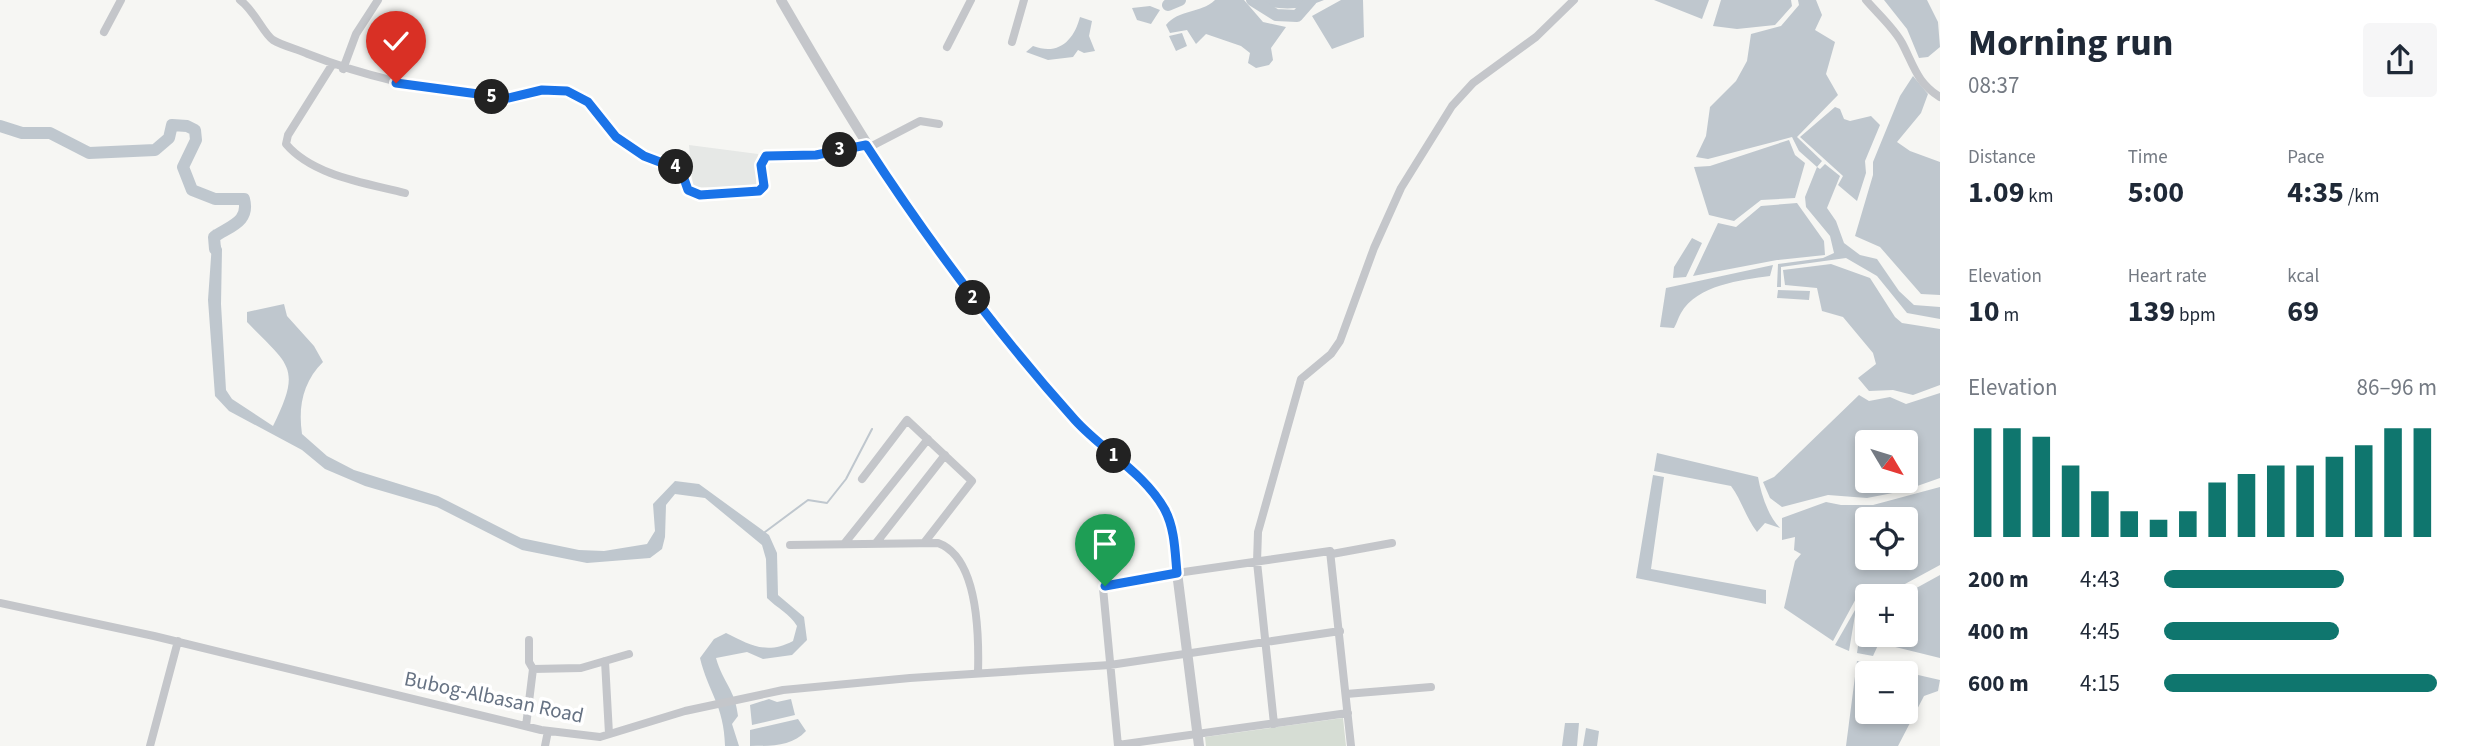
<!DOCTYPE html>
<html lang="en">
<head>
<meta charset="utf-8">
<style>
  body { margin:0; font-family:"Source Sans 3",sans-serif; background:#f6f6f7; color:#1f2937; height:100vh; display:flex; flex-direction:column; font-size:26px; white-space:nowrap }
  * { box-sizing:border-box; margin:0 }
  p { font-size:23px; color:#747a83 }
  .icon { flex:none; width:38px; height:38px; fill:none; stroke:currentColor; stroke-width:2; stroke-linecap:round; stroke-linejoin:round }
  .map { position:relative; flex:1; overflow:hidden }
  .drawer { display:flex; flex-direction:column; background:#fff; width:525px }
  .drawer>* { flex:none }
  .needle { width:46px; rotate:128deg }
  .fabs { position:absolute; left:1855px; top:430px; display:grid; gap:14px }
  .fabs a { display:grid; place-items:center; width:63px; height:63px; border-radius:7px; background:#fff; box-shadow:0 4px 10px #0003; font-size:35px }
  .pin { position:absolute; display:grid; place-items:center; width:60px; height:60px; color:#fff; margin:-72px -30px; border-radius:50% 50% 50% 0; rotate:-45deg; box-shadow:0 0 7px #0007 }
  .pin .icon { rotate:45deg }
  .km { position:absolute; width:35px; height:35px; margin:-18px; border-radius:50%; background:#222; color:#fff; font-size:19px; line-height:35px; text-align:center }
  .round { display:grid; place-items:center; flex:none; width:74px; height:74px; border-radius:7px; background:#f6f6f7 }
  .summary { display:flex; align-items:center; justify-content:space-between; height:119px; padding:0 28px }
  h1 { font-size:38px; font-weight:700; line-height:52px }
  .metrics { display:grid; grid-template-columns:repeat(3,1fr); gap:10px; height:119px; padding:7px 28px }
  .metrics div { display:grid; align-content:center }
  .metrics b { font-size:30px; font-weight:700 }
  .metrics small { font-size:19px; font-weight:400 }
  .metrics p { font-size:19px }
  .chart { height:196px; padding:14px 28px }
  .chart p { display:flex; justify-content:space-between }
  .chart svg { width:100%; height:126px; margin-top:7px; stroke:#0f766e; stroke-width:6 }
  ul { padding:0 28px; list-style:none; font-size:23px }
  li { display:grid; grid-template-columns:112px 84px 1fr; align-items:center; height:52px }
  li i { height:18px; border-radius:9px; background:#0f766e }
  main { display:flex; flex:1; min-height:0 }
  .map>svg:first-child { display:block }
  .built { fill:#e6e8e6 }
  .green { fill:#d6ddd4 }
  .water { fill:#bfc7ce; fill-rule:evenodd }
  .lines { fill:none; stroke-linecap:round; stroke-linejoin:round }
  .stream { stroke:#bfc7ce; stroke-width:2 }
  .river { stroke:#bfc7ce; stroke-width:12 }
  .minor { stroke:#c4c6ca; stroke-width:8 }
  .tertiary { stroke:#c4c6ca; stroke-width:10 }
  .route-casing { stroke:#fff; stroke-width:14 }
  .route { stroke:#1a73e8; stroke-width:9 }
  .labels { text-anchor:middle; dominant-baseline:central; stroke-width:7; stroke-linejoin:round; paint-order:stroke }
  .street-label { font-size:21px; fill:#667283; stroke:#fff }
</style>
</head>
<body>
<main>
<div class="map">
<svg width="1940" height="746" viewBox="0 0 1940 746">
  <rect width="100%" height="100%" fill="#f6f6f3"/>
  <path class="built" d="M689,145L758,154L756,189L693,187Z"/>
  <path class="green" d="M1343,718L1346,746H1206L1205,737Z"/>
  <path class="water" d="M1215,0H1244L1263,22L1286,27L1271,48L1273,60L1269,65L1256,68L1248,63L1250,53L1241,46L1206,34L1196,44L1187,30L1170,33L1166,25C1179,9 1200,14 1215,0Z
    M1256,0H1324C1298,11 1283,10 1256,4Z
    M1341,0H1363L1364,37L1332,49L1312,16Z
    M1654,0H1709L1702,19Z
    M1721,0H1791L1792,6L1775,25L1737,29L1713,26Z
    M1798,0H1816L1822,15L1815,30L1835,42L1826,74L1838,95L1797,137L1822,161L1817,167L1820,169L1825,164L1840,176L1827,208L1836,221L1844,243L1860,255L1877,259L1899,291L1914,305L1940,307V319L1907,313L1877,276L1846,258L1781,267V287H1777L1778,264L1823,258L1834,253L1830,236L1806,207L1805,197L1817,167L1799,151L1792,137L1708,159L1696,157L1706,136L1710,107L1736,81L1747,61L1751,34L1781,26L1799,5Z
    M1884,0H1927L1938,22L1940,47L1928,57L1919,58L1907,29Z
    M1150,6L1160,10L1151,24L1137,20L1132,8Z
    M1080,17L1092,21L1089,36L1095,51L1084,53L1078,50L1073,57L1048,60L1026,52L1033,46C1059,56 1074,40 1080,17Z
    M1182,33L1187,46L1176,51L1169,36Z
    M1913,76L1928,94L1921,113L1897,142L1910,151L1940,162V295L1921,294L1880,247L1855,236L1873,175V162L1900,96Z
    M1835,107L1840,109L1844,119L1850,121L1871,116L1880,125L1865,161L1866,173L1857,201L1838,185L1843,176L1800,137Z
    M1789,140L1795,155L1805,163L1795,198L1761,200L1734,221L1709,215L1694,167L1710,166Z
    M1797,203L1824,241L1825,255L1777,260L1693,276L1718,223L1736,227L1761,206Z
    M213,229L222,249L221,304L226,390L232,399L273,426C303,366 288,365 247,322V312L284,304L287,316L314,346L323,362C303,382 298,406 302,434L327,456L354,470L438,496L521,538L579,550L604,551L647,544L655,531L653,504L675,481L699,484L769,535L777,553L778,595L804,617L807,640L792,655L763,659L747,652L716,658C723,683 735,689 738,716L732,724L739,746H725C724,705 708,692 700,658L714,639L726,633C750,645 767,655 793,641L797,626C790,614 777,608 767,598L766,559L762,545L705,498L675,494L666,505L665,537L662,549L650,558L587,563L522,550L437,507L365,486L325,469L302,450L229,411L215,396L208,300Z
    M1692,238L1702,243L1686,277L1673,278L1674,267Z
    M1831,264L1870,278L1895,317L1902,323L1940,329V385L1913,395L1893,390L1869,391L1858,378L1876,364L1873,353L1843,317L1822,311L1817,288L1785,285L1783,270Z
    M1773,265L1770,276C1741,280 1697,285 1681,313C1678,318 1677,323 1674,328L1660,327L1666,288Z
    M1778,290L1810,291L1809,300L1777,298Z
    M1940,393V478L1903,491L1867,498L1828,495L1782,507L1770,498L1763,482L1774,477L1859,395L1869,401L1890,397L1906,404ZM1867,443H1906V481H1867Z
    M1657,453L1758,477C1761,494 1768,516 1780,528L1765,523L1757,532C1746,518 1742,501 1731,486L1654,471Z
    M1653,475L1664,477L1651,569L1766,590V604L1636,578Z
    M1940,487V565L1881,597H1867V604L1855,615L1849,651L1835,645L1863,596L1859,593L1833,641L1784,608L1795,561L1801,554L1794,550L1795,537L1782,540V518L1826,502L1841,505H1873ZM1867,520H1906V558H1867Z
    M1940,575V658L1879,643L1873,656L1857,653L1862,618L1867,615V635H1906V597H1900Z
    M1857,661L1940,680L1938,691L1924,696L1898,746H1846ZM1867,674H1906V712H1867Z
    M769,699L777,702L791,699L795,715L752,725L750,705Z
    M798,719L806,731C792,746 773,746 750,746V730Z
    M1565,723H1579L1577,746H1562Z
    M1586,728L1599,731L1597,746H1583Z"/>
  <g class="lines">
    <path class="stream" d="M765,532L808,500L827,503L846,479L872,429"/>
    <path class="river" d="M1252,0L1276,15L1297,16L1311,0
      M1168,5L1180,0
      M0,126L22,133H50L89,153L155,150L169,138L172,125L187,126L195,130L196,140L183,167L192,190L215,199H244C250,222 230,226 214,237L215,249"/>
    <path class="minor" d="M240,0C255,11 263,33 273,40C283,46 297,49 308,54C366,77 425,90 488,97C515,100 542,85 566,91C591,97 599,120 615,136C634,155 660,157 681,170L688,190L700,195L759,191L764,186L761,165L766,156L815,155L866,145
      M1866,0C1877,13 1894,28 1902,43C1914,66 1917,83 1940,97
      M104,32L121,0
      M1012,42L1024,0
      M947,47L971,0
      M332,65L288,135L286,144C313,176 366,183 405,193
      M343,69L356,34L378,0
      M868,148L920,121L939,124
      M862,479L907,420L972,481L924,543
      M876,543L945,455
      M844,544L928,439
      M790,545L938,543C979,558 979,637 978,673
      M1332,554L1392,543
      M0,603L154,636L541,730L600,737L685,711L783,690L910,678L1110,665L1340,631
      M529,640V662L533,669L581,668L629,654
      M605,661L609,734
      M1346,694L1431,687
      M1274,724L1257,562L1258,532L1301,379L1331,354L1340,341L1374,248L1401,188L1452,106L1473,83L1536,37L1574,0
      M526,726L533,669
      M1118,745L1348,713
      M150,746L178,641
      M545,746L548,731
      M1118,746L1103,588L1177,573L1330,551L1351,746"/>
    <path class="tertiary" d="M781,0C847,114 914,225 996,328C1022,360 1050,396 1079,424C1111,456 1155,482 1171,525L1199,746"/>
  </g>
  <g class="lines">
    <g class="route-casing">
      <path id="route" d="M396,83L508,98L542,90L567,91L588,102L616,137L644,156L681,170L688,190L700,195L759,191L764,186L761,165L766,156L816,155L866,145C929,242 998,334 1075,420C1103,451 1145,473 1165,510C1175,529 1175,553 1177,573L1105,586"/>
    </g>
    <use href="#route" class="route"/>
  </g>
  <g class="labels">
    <g class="street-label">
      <text transform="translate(494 697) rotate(12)">Bubog-Albasan Road</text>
    </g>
  </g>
</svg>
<div class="fabs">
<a><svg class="needle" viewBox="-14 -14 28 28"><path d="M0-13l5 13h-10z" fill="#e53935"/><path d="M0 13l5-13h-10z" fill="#747a83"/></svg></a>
<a><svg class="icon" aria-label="locate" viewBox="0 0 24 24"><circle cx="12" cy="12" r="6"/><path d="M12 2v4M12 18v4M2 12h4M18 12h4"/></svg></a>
<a>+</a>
<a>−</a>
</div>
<div class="pin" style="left:1105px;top:586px;background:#1e9e55"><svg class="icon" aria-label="arrive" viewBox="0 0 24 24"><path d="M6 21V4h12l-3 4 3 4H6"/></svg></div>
<div class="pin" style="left:396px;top:83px;background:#d93025"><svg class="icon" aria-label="check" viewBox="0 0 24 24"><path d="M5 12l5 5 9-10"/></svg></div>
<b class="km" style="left:1114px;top:456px">1</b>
<b class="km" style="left:973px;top:298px">2</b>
<b class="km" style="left:840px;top:150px">3</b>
<b class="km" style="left:676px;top:167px">4</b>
<b class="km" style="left:492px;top:97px">5</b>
</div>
<section class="drawer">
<div class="summary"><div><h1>Morning run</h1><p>08:37</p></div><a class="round"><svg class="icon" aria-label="share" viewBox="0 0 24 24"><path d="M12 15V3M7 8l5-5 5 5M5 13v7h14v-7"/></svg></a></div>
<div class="metrics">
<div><p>Distance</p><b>1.09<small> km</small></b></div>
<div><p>Time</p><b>5:00</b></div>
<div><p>Pace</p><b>4:35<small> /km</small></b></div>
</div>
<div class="metrics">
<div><p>Elevation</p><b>10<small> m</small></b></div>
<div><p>Heart rate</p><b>139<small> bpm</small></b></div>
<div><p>kcal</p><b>69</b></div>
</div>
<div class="chart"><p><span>Elevation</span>86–96 m</p>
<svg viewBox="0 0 160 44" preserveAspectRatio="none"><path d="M5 44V6M15 44V6M25 44V9M35 44V19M45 44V28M55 44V35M65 44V38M75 44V35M85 44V25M95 44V22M105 44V19M115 44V19M125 44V16M135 44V12M145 44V6M155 44V6"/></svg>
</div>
<ul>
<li><b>200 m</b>4:43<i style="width:66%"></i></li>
<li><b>400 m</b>4:45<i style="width:64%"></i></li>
<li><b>600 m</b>4:15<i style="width:100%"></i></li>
</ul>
</section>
</main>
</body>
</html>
